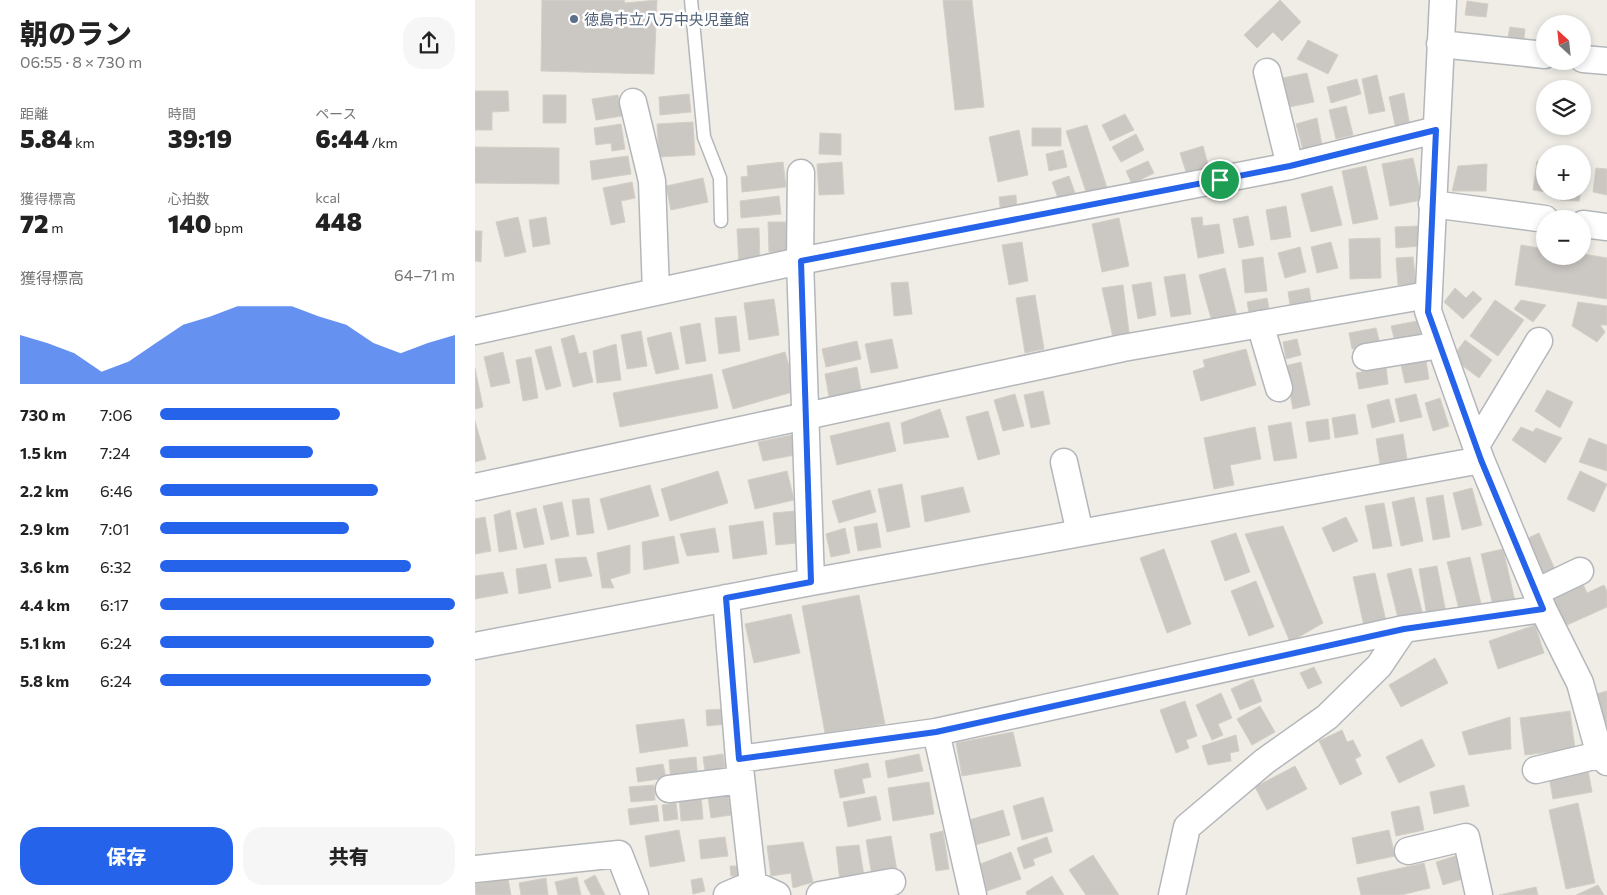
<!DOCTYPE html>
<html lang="ja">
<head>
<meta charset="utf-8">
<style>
  body { margin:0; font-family:Commissioner,"Noto Sans JP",sans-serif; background:#f6f6f6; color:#222; height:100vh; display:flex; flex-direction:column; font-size:19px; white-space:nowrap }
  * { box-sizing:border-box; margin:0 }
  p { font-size:16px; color:#767676 }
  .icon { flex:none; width:28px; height:28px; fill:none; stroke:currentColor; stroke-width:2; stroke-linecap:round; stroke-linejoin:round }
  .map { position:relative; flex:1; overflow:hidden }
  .drawer { display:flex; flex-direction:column; background:#fff; width:475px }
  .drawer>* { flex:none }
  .needle { width:32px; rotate:333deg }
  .controls { position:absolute; left:1061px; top:15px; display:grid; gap:10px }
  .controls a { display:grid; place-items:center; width:55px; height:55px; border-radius:50%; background:#fff; box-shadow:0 2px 8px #0003; font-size:25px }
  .pin { position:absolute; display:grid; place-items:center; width:42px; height:42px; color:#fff; margin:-21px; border:2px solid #fff; border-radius:50%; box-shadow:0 1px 5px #0007 }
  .round { display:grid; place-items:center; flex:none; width:52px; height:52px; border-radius:20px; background:#f6f6f6 }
  .summary { display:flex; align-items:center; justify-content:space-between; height:85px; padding:0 20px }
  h1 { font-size:28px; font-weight:800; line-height:38px }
  .stats { display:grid; grid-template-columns:repeat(3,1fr); gap:8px; height:85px; padding:5px 20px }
  .stats div { display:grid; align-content:center }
  .stats b { font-size:25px; font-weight:800 }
  .stats small { font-size:14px; font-weight:400 }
  .stats p { font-size:14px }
  .chart { height:140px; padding:10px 20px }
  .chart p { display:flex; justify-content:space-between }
  .chart svg { width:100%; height:90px; margin-top:5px; fill:#2563eb; opacity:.7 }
  .action { display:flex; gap:10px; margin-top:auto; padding:10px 20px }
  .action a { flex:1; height:58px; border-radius:20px; background:#2563eb; color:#fff; font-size:20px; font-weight:800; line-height:58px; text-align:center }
  .action a+a { background:#f6f6f6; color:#222 }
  ul { padding:0 20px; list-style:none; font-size:16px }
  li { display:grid; grid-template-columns:80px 60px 1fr; align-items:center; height:38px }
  li i { height:12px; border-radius:6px; background:#2563eb }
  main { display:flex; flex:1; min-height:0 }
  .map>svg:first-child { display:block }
  .building { fill:#cbc8c4; stroke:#d4cfc5 }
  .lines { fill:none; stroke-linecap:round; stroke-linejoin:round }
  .lane-casing { stroke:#b4b7ba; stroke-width:15 }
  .street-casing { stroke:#b4b7ba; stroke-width:29 }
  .lane { stroke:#fff; stroke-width:12 }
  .street { stroke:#fff; stroke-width:26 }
  .route-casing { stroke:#fff; stroke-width:10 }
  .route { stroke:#2563eb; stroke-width:6 }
  .service-dot { fill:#5c6f8a; stroke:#fff; stroke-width:2 }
  .labels { text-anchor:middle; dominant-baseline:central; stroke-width:5; stroke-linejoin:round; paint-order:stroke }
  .service-label { font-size:15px; fill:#4e5e75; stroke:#fff; text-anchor:start }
</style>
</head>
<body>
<main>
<section class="drawer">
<div class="summary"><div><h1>朝のラン</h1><p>06:55 · 8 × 730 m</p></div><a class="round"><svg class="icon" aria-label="share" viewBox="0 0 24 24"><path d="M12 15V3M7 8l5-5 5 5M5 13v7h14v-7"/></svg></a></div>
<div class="stats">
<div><p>距離</p><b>5.84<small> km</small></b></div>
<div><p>時間</p><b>39:19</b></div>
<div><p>ペース</p><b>6:44<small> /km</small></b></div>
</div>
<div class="stats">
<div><p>獲得標高</p><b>72<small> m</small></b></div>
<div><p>心拍数</p><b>140<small> bpm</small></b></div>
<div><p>kcal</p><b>448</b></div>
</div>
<div class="chart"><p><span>獲得標高</span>64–71 m</p>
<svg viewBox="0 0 160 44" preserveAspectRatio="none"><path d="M0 44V20L10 24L20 29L30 38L40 33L50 24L60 15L70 11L80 6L90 6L100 6L110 11L120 15L130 24L140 29L150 24L160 20V44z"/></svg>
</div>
<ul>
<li><b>730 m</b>7:06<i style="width:61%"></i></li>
<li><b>1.5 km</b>7:24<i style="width:52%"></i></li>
<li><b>2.2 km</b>6:46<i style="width:74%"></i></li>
<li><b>2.9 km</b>7:01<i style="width:64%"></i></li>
<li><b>3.6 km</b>6:32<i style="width:85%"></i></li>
<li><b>4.4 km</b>6:17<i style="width:100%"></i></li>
<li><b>5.1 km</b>6:24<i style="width:93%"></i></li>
<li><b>5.8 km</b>6:24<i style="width:92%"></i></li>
</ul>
<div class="action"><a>保存</a><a>共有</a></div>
</section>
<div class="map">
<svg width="1132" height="895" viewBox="0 0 1132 895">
  <rect width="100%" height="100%" fill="#efede6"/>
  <path class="building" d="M67,0H149L150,3L182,0L179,74L66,71Z
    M468,0H497L509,107L480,110Z
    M805,0L826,22L807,41L798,32L782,48L769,35Z
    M992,1L1013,4L1011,17L990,15Z
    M1035,27L1050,29L1049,39L1033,37Z
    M833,40L863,55L853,74L822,59Z
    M832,73L839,102L814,107L808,78Z
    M902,75L910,111L894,114L887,79Z
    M882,79L886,94L856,103L852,87Z
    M0,91H33L34,111L17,112V130H0Z
    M929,93L935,126L921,129L914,97Z
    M214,94L216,112L185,115L184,97Z
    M68,95H91V123H68Z
    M143,95L147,116L121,120L117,99Z
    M871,106L878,135L861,139L854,110Z
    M650,114L659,130L635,141L627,125Z
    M842,118L847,145L828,150L821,124Z
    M218,122L220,155L184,157L182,124Z
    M146,124L150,149L137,151L136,143L121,145L119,128Z
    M612,125L633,191L613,198L591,131Z
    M557,128H586V146H557Z
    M544,130L553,175L523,182L514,137Z
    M345,133L366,134V155L344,154Z
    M661,134L669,150L646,162L637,147Z
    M728,146L735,172L713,178L705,153Z
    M0,147L84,148V184L0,183Z
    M588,150L592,167L574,171L571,154Z
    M153,156L156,174L117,180L115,161Z
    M938,158L947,200L915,206L907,164Z
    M673,161L679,173L657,184L651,171Z
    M1062,161L1070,163V191H1079L1078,193L1058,190Z
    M308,162L311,187L267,192L266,177L273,176L272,166Z
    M367,162L369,194L344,195L342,164Z
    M1012,164L1011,191H977L983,166Z
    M891,166L903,219L878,224L867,171Z
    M1121,168L1132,169V195L1118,192Z
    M594,176L600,193L583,198L577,182Z
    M228,178L233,202L196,210L191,186Z
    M157,182L160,198L146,201L150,222L136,225L128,188Z
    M857,186L867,225L836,232L826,194Z
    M1086,191H1106L1104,201L1085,200Z
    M541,195L542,214L526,215L524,197Z
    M304,196L306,214L266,218L265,201Z
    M811,206L816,237L796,240L791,210Z
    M773,216L779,245L764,248L758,219Z
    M43,217L51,252L30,257L21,222Z
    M71,217L75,244L58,247L54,220Z
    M727,217L728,226L744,224L749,253L723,258L716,218Z
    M644,218L654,266L627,272L617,224Z
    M293,222H311L312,251L294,252Z
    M944,226L945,246L921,248L920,227Z
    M284,228L285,264L264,265L262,229Z
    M0,231H7L6,262L0,261Z
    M905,238L906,278L875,279L874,239Z
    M547,242L553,281L534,285L527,245Z
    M856,242L863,268L842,273L836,247Z
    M1046,245L1070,249V256H1108V254L1132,258V299L1040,285Z
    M825,247L831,272L810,278L803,253Z
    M788,257L792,291L770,293L767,260Z
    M938,257L941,284L923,285L921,258Z
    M750,268L762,316L737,322L724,275Z
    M710,274L716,314L696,317L689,277Z
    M433,282L437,314L419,316L416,283Z
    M676,282L681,315L663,319L657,285Z
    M648,285L655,340L639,342L627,288Z
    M834,288L837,307L816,311L813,292Z
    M980,288L991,298L998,291L1007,299L988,319L969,302Z
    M560,295L569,349L550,353L541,298Z
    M792,298L795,314L775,318L772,302Z
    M299,299L304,335L274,340L269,303Z
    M1020,300L1049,320L1023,356L995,336Z
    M1046,300L1071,305L1058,322L1039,309Z
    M1103,302L1132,306V325H1125L1130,332L1122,342L1097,326Z
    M261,316L265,351L244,354L240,318Z
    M942,321L946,337L920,342L916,326Z
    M225,323L231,361L211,364L205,327Z
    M901,328L905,344L877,349L874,333Z
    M166,331L172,366L152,369L146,335Z
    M196,332L204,369L181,374L172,338Z
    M99,335L104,354L111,352L118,382L98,387L86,339Z
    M417,339L423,368L396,373L390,344Z
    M822,339L826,355L811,359L808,342Z
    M990,340L1017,360L1004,378L977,358Z
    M382,341L386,359L351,367L347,349Z
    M141,344L146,380L122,383L118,351Z
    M76,346L86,386L71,390L60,350Z
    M771,349L781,385L726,401L718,371L730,367L728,360Z
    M28,352L35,383L16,387L9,357Z
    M310,352L321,391L258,409L247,370Z
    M56,357L63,398L48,401L41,360Z
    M951,361L954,379L930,383L926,365Z
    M826,362L835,405L818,409L810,366Z
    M382,367L387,396L355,402L350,374Z
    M911,367L913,384L884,389L881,373Z
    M0,368L8,407L0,409Z
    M237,374L243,408L145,427L138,393Z
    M1072,390L1098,402L1085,428L1060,411Z
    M568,391L575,424L556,428L549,395Z
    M540,394L549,426L528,431L519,400Z
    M941,394L947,417L925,422L920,399Z
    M965,398L974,426L958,431L950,403Z
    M914,399L920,422L897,428L892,405Z
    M465,409L474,437L429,444L426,423Z
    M513,411L525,454L503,460L491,417Z
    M880,414L883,434L860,438L857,418Z
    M853,419L855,439L834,442L831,422Z
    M0,421L11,459L0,462Z
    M414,422L421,451L362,465L355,436Z
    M816,422L822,458L799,461L793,426Z
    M780,427L786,459L755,465L759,485L739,489L729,438Z
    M1046,427L1058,432L1061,428L1087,438L1070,463L1037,440Z
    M928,434L932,459L905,464L901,439Z
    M317,435L320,455L288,461L283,442Z
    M1114,438L1132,445V471L1104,462Z
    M243,471L253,503L195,521L186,489Z
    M312,471L319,500L280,509L273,480Z
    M1105,471L1132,484L1119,512L1092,499Z
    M427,484L435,527L412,532L403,489Z
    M175,485L184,516L133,530L125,499Z
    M488,487L495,512L450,522L446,496Z
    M997,488L1007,525L987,530L978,493Z
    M395,490L401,512L364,523L357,501Z
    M968,495L975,537L958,540L951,498Z
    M939,497L948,541L926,546L917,502Z
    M114,498L119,533L102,535L97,500Z
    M87,502L94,536L76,540L68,506Z
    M909,503L917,546L898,549L890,506Z
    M61,508L69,544L49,548L41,513Z
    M35,510L42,549L24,552L19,515Z
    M320,511L322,543L301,545L298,513Z
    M10,517L16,551L0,554V519Z
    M871,517L883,541L858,552L847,528Z
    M288,521L292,554L258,559L254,526Z
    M402,523L406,547L383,551L379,527Z
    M808,526L848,623L815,642L770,534Z
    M240,528L244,552L212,556L205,534Z
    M370,528L375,553L356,557L351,534Z
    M761,533L775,572L750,581L736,541Z
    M1064,533L1081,572L1069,578L1051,539Z
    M199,536L204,563L169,570L167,542Z
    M155,545V573L135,579L139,588H127L122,553Z
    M689,549L716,624L692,633L665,558Z
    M1028,549L1040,601L1018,606L1006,554Z
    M111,557L117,576L84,582L80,559Z
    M995,557L1006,604L984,609L972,562Z
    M71,564L76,588L44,594L41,569Z
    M962,566L971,613L952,616L944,569Z
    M936,568L948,615L924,622L912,574Z
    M28,572L33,593L0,599V576Z
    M900,573L911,621L889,626L878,577Z
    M781,581L799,627L774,636L756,591Z
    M1107,582L1112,593L1129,585L1132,591V607L1090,626L1077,596Z
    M384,595L410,724L350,733L327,606Z
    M316,614L325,653L279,663L270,624Z
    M1060,625L1069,653L1023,669L1014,641Z
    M960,658L973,683L926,707L914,685Z
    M839,667L847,683L833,689L825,673Z
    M778,679L787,701L765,710L756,689Z
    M1132,691V728L1129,729L1118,695Z
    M746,693L757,718L743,724L748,735L737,740L721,705Z
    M710,701L722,736L711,740L714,748L701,753L685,710Z
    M785,706L800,732L777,745L762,719Z
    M252,709L253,724L232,726L231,710Z
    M1095,711L1100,749L1050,755L1045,718Z
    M1035,717L1036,749L994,755L987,732Z
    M209,719L213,746L165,753L161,725Z
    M867,730L872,742L878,740L886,756L880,759L887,774L865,785L844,741Z
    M538,732L546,766L487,776L481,743Z
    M761,735L764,751L755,753L756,761L733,765L727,746Z
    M947,739L960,766L924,783L911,757Z
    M248,754L251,775L231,778L228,757Z
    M444,754L448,771L413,778L410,761Z
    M221,757L223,779L196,782L194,760Z
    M393,763L396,777L387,779L390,793L365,798L359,770Z
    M188,764L191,778L163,782L161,768Z
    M820,766L832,789L792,810L780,787Z
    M1113,770L1117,792L1078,799L1074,777Z
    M454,782L459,814L418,821L413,788Z
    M179,785L180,800L156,802L154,787Z
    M989,785L994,806L959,814L955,792Z
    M253,794L256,815L236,818L233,797Z
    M226,795L228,819L206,821L204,797Z
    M401,796L406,820L373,827L368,802Z
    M568,797L578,831L547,840L538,806Z
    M201,803L203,819L189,821L187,805Z
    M1103,803L1120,883L1091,889L1074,810Z
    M182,805L184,821L155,825L153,809Z
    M944,806L949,830L921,836L916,812Z
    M528,810L535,835L500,845L494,820Z
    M204,830L210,861L175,867L170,836Z
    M914,830L920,856L882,864L877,838Z
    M468,831L474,869L461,871L455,834Z
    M416,836L422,871L397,876L391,840Z
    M250,837L253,856L226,859L224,840Z
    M572,837L577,852L558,859L560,865L549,869L542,848Z
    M328,842L338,882L318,888L316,873L296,876L292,846Z
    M384,845L389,876L365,881L361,847Z
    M536,852L546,879L512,891L503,865Z
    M618,855L644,895H611L594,870Z
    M984,855L991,878L968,885L961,862Z
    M949,863L955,888L926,895H886L882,878Z
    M255,866H270V876H256Z
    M120,875L130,895H116L109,881Z
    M577,876L589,895H552L551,892Z
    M102,877L106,895H83L80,882Z
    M71,878L73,895H46L44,883Z
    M227,878L230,891L218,894L216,880Z
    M33,879L36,895H1L0,884Z
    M1123,885L1129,895H1101Z
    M1061,887L1063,895H1024Z"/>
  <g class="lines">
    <g class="lane-casing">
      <path id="lane" d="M216,0L229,137L245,178L246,221"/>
    </g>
    <g class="street-casing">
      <path id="street" d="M968,0L953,311L1006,460L1068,609L1105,683L1121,741L1132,762
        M965,44L1070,55
        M1108,59L1132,61
        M792,72L815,166
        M158,102L177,181L181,292
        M326,173L325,261L336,582
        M957,204L1070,219
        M1108,224L1132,227
        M785,324L804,388
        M0,331L325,261L815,166L961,130
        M891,357L965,345
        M1002,444L1064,341
        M589,462L605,533
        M0,487L648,348L953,295
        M1061,592L1105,571
        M251,598L264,759L461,732L929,629L1068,609
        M0,646L336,582L1006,460
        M461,732L498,895
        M264,759L278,884
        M1061,770L1128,754
        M194,789L266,780
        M933,851L991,837L1004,895
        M0,869L144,854L160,895
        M252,895L278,884L302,895
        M345,895L417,882
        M697,895L712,827L790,761L852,717L904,666L929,629"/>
    </g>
    <use href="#lane" class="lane"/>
    <use href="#street" class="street"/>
  </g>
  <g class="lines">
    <g class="route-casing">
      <path id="route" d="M961,130L953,312L1006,460L1068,609L929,629L461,732L264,759L251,598L336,582L326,261L815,166Z"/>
    </g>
    <use href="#route" class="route"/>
  </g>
  <circle class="service-dot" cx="99" cy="19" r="5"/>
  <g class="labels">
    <g class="service-label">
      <text x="109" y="19">徳島市立八万中央児童館</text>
    </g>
  </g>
</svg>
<div class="controls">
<a><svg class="needle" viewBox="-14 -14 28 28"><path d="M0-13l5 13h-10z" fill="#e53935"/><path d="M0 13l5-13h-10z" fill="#767676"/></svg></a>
<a><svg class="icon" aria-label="layers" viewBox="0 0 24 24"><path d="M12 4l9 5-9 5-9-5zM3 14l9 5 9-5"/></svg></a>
<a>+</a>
<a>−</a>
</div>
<div class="pin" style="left:745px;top:180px;background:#1e9e55"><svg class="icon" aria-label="arrive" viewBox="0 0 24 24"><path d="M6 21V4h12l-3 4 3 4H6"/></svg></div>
</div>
</main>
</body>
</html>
